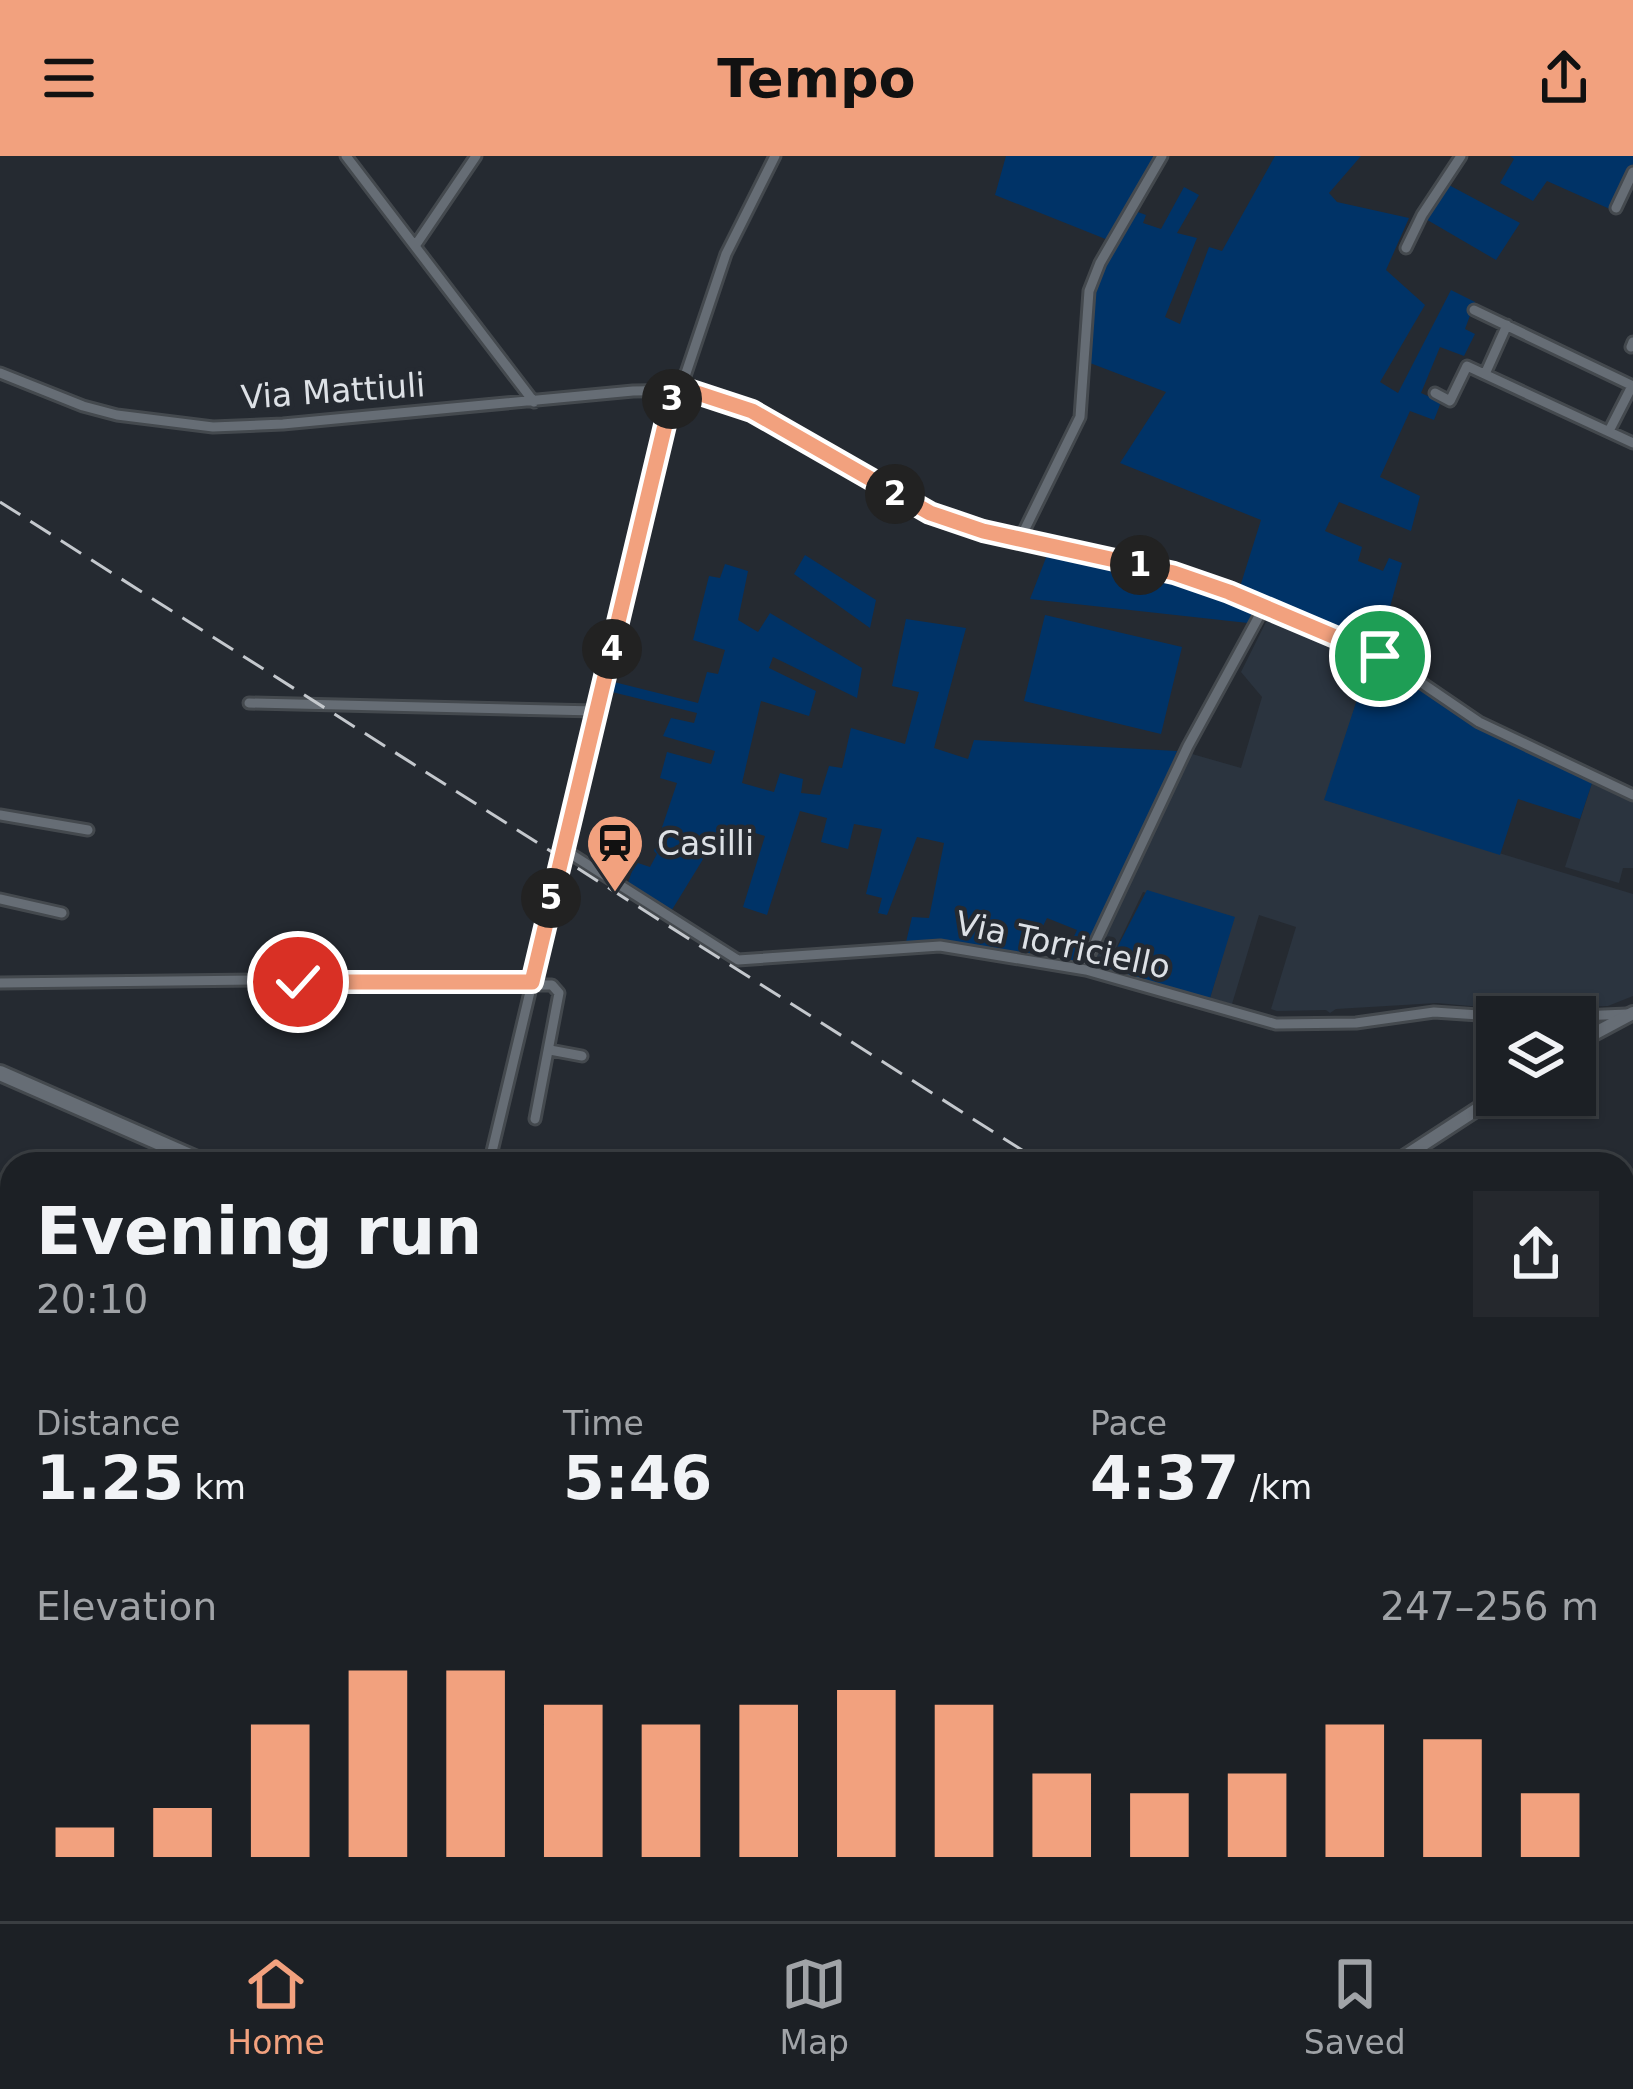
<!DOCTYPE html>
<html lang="en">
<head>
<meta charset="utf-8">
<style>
  body { margin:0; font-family:"DejaVu Sans",sans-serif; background:#25282d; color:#f1f3f6; height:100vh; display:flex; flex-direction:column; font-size:45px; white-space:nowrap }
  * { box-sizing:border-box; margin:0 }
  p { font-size:39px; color:#a0a3a7 }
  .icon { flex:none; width:66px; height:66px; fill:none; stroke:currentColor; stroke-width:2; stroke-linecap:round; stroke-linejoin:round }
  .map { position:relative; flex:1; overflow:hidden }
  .side { position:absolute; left:0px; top:996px; width:1635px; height:771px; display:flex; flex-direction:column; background:#1c2025; border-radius:36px 36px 0 0; box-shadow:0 3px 9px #0004,0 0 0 3px #3a3e42 }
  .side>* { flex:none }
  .tools { position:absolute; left:1476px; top:840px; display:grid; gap:24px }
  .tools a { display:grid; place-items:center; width:120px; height:120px; border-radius:0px; background:#1c2025; box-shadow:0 3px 9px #0004,0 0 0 3px #3a3e42; font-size:60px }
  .pin { position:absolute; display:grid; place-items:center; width:102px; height:102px; color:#fff; margin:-51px; border:6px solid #fff; border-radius:50%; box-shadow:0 3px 12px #0007 }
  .km { position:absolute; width:60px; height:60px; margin:-30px; border-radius:50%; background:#222; color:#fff; font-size:33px; line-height:60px; text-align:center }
  .round { display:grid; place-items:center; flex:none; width:126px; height:126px; border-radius:0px; background:#25282d }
  .summary { display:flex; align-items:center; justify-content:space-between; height:204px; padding:0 36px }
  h1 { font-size:66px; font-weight:700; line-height:90px }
  .stats { display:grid; grid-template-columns:repeat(3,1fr); gap:18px; height:204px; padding:12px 36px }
  .stats div { display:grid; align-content:center }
  .stats b { font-size:60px; font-weight:700 }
  .stats small { font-size:33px; font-weight:400 }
  .stats p { font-size:33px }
  .chart { height:336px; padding:24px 36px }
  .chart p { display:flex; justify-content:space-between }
  .chart svg { width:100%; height:216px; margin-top:12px; stroke:#f2a17e; stroke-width:6 }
  header { display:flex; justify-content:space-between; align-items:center; height:156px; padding:0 36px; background:#f2a17e; color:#111; font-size:54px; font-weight:700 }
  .menu { display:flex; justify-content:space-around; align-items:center; height:168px; border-top:3px solid #3a3e42; background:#1c2025; font-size:33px; color:#a0a3a7 }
  .menu a { display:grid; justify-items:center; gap:6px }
  .menu .current { color:#f2a17e }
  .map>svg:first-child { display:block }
  .built { fill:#2b343f }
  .green { fill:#003367 }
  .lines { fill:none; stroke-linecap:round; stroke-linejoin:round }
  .minor-casing { stroke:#44494e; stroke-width:15 }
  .tertiary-casing { stroke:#44494e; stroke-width:18 }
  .secondary-casing { stroke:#44494e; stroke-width:20 }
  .minor { stroke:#666d75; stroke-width:9 }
  .tertiary { stroke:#666d75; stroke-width:12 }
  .secondary { stroke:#666d75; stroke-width:14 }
  .rail { stroke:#c4c8cd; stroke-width:3; stroke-dasharray:24 12; stroke-linecap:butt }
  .route-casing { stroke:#fff; stroke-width:24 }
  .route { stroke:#f2a17e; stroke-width:15 }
  .labels { text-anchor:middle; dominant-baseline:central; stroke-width:9; stroke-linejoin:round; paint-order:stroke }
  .street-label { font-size:33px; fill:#dde1e6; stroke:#252a31 }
  .poi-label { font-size:33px; fill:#dde1e6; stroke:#252a31; text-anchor:start }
</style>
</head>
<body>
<header><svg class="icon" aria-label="menu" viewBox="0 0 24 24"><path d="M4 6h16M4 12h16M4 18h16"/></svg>Tempo<svg class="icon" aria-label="share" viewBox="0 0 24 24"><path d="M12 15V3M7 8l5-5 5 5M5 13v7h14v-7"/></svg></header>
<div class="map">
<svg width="1633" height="1765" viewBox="0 0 1633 1765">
  <rect width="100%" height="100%" fill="#252a31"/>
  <path class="built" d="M1269,460L1371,501L1325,644L1633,738V840L1608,850L1503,853L1437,847L1336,853L1330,857L1326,854L1277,855L1271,853L1296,771L1259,759L1232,848L1210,842L1234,761L1143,736L1106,813L1090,809L1192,598L1241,612L1262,541L1241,516Z
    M1592,627L1633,644V712H1623L1619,727L1565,711Z"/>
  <path class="green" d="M1006,0H1155L1108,84L995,39Z
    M1275,0H1361L1329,37L1337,46L1409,62L1386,114L1425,149L1380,226L1398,237L1451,134L1475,146L1465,173L1475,178L1464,200L1440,191L1421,237L1441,246L1434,264L1410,255L1380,321L1420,340L1411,375L1339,346L1325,375L1362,391L1358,405L1383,415L1389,402L1402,407L1387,462L1363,453L1351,484L1239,434L1261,364L1120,307L1166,236L1090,207L1096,127L1135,55L1146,59L1143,67L1161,73L1184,31L1199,39L1177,77L1197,82L1165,161L1180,168L1209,91L1222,95Z
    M1510,0H1633V8L1612,54L1547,25L1533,45L1500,27L1514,3Z
    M1447,28L1520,67L1496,104L1424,62Z
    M1049,394L1172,423L1254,454L1248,467L1030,443Z
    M805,399L876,444L870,472L794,418Z
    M725,408L748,415L738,464L758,476L770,457L862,512L857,542L773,501L769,512L816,535L809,560L761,545L742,627L774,636L780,617L803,623L801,637L820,639L829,610L842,612L851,572L905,588L919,536L892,530L906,463L966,472L934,592L968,603L974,584L1177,595L1161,638L1078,807L1063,804L1077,774L1047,762L1029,798L906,786L912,761L929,762L944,687L917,681L887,759L878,757L882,742L866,738L882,673L854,668L848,693L821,686L827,662L800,655L767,759L743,751L765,680L749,675L740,694L713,687L670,757L627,730L635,706L650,711L657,698L654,695L677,627L660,622L667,596L711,608L715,595L663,580L671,562L694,567L697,557L608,535L610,525L698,547L707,516L718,518L725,494L693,484L709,420L720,422Z
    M1045,459L1182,491L1161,578L1024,545Z
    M1371,501L1505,584L1592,627L1580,663L1518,643L1500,699L1324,644Z
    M1147,734L1235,761L1210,842L1106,813Z
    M1623,1690L1633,1695V1742L1628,1752L1623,1748Z
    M663,1755H833L850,1765H681Z
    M1151,1755H1270L1271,1756L1263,1765H1172Z"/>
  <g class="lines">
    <g class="minor-casing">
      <path id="minor" d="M346,0L534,246
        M1616,52L1633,16
        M415,90L476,0
        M1406,92L1422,59L1461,0
        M1474,154L1633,230
        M1631,191L1633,186
        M0,217L83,250L117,259L213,271L283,268L633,235L696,234L752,255L930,357L983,375L1174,417L1333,479L1391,506L1479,566L1633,639
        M1485,218L1507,169
        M1435,237L1450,245L1467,210L1633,287
        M1609,275L1632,230
        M1020,383L1080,261L1089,135L1100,107L1162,0
        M249,547L596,555
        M0,659L88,674
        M563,693L738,804L940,790L1086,814L1276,868L1356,867L1434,856L1509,861
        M0,743L62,757
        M1087,804L1188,590L1264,451
        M0,827L266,824L339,829H552L559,837L535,963
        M1557,861L1627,858
        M550,894L582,900
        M489,1008L671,244L684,223L726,98L775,0
        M1623,1236L1633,1249
        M0,1392L12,1400
        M1623,1635L1633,1616
        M1623,1753L1633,1759
        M919,1755L938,1765
        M1373,1755L1390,1765
        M492,1765L497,1755
        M551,1765L556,1755
        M1037,1765H1044
        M1272,1765L1284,1755
        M1415,1765L1448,1755"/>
    </g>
    <g class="tertiary-casing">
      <path id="tertiary" d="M1575,888L1633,857
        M1393,1008L1499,939
        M0,1544L12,1533"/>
    </g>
    <g class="secondary-casing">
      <path id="secondary" d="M0,917L208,1008
        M1623,1388H1633
        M1623,1579H1633"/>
    </g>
    <use href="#minor" class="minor"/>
    <use href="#tertiary" class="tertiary"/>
    <use href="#secondary" class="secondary"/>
    <path class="rail" d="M0,346L1044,1008
      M1623,1283L1633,1285"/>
  </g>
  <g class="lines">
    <g class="route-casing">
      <path id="route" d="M298,826H532L671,244L679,231L752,255L930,357L983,375L1174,417L1229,436L1380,500"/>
    </g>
    <use href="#route" class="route"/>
  </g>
  <defs>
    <g id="station-pin" transform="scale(3)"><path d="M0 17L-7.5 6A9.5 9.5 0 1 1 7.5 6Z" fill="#f2a17e" stroke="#252a31"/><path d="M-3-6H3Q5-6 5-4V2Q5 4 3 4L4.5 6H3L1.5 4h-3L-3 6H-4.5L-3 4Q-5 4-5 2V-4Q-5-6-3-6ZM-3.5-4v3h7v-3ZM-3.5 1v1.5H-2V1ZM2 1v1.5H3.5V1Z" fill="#111"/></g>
  </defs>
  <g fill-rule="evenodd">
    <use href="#station-pin" x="615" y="687"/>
  </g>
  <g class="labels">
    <g class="street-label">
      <text transform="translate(333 235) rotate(-4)">Via Mattiuli</text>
      <text transform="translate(1063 789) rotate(12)">Via Torriciello</text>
    </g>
    <g class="poi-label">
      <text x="657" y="687">Casilli</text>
    </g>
  </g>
</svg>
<div class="tools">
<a><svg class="icon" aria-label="layers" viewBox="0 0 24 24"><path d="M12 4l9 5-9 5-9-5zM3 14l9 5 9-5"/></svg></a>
</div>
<div class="pin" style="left:1380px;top:500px;background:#1e9e55"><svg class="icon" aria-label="arrive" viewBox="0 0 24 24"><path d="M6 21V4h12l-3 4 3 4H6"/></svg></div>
<div class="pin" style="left:298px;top:826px;background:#d93025"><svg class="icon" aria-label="check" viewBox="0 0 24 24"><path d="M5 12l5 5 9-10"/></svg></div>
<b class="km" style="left:1140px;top:409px">1</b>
<b class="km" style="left:895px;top:338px">2</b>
<b class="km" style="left:672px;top:243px">3</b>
<b class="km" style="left:612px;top:493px">4</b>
<b class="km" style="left:551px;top:742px">5</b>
<section class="side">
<div class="summary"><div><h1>Evening run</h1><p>20:10</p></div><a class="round"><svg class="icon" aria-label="share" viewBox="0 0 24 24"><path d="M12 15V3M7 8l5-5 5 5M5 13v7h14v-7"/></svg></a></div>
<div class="stats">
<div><p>Distance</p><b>1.25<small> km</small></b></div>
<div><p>Time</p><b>5:46</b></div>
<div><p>Pace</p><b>4:37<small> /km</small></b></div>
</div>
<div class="chart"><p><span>Elevation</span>247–256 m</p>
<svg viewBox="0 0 160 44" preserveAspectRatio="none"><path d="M5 44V38M15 44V34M25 44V17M35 44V6M45 44V6M55 44V13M65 44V17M75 44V13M85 44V10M95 44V13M105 44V27M115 44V31M125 44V27M135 44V17M145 44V20M155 44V31"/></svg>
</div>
</section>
</div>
<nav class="menu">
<a class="current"><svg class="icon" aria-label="home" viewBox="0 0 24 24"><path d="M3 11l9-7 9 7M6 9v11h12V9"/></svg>Home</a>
<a><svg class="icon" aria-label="map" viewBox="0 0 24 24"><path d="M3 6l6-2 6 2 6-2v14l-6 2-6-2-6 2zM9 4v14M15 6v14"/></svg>Map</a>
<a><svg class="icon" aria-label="saved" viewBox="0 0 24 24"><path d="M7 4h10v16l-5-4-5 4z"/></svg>Saved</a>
</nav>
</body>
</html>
